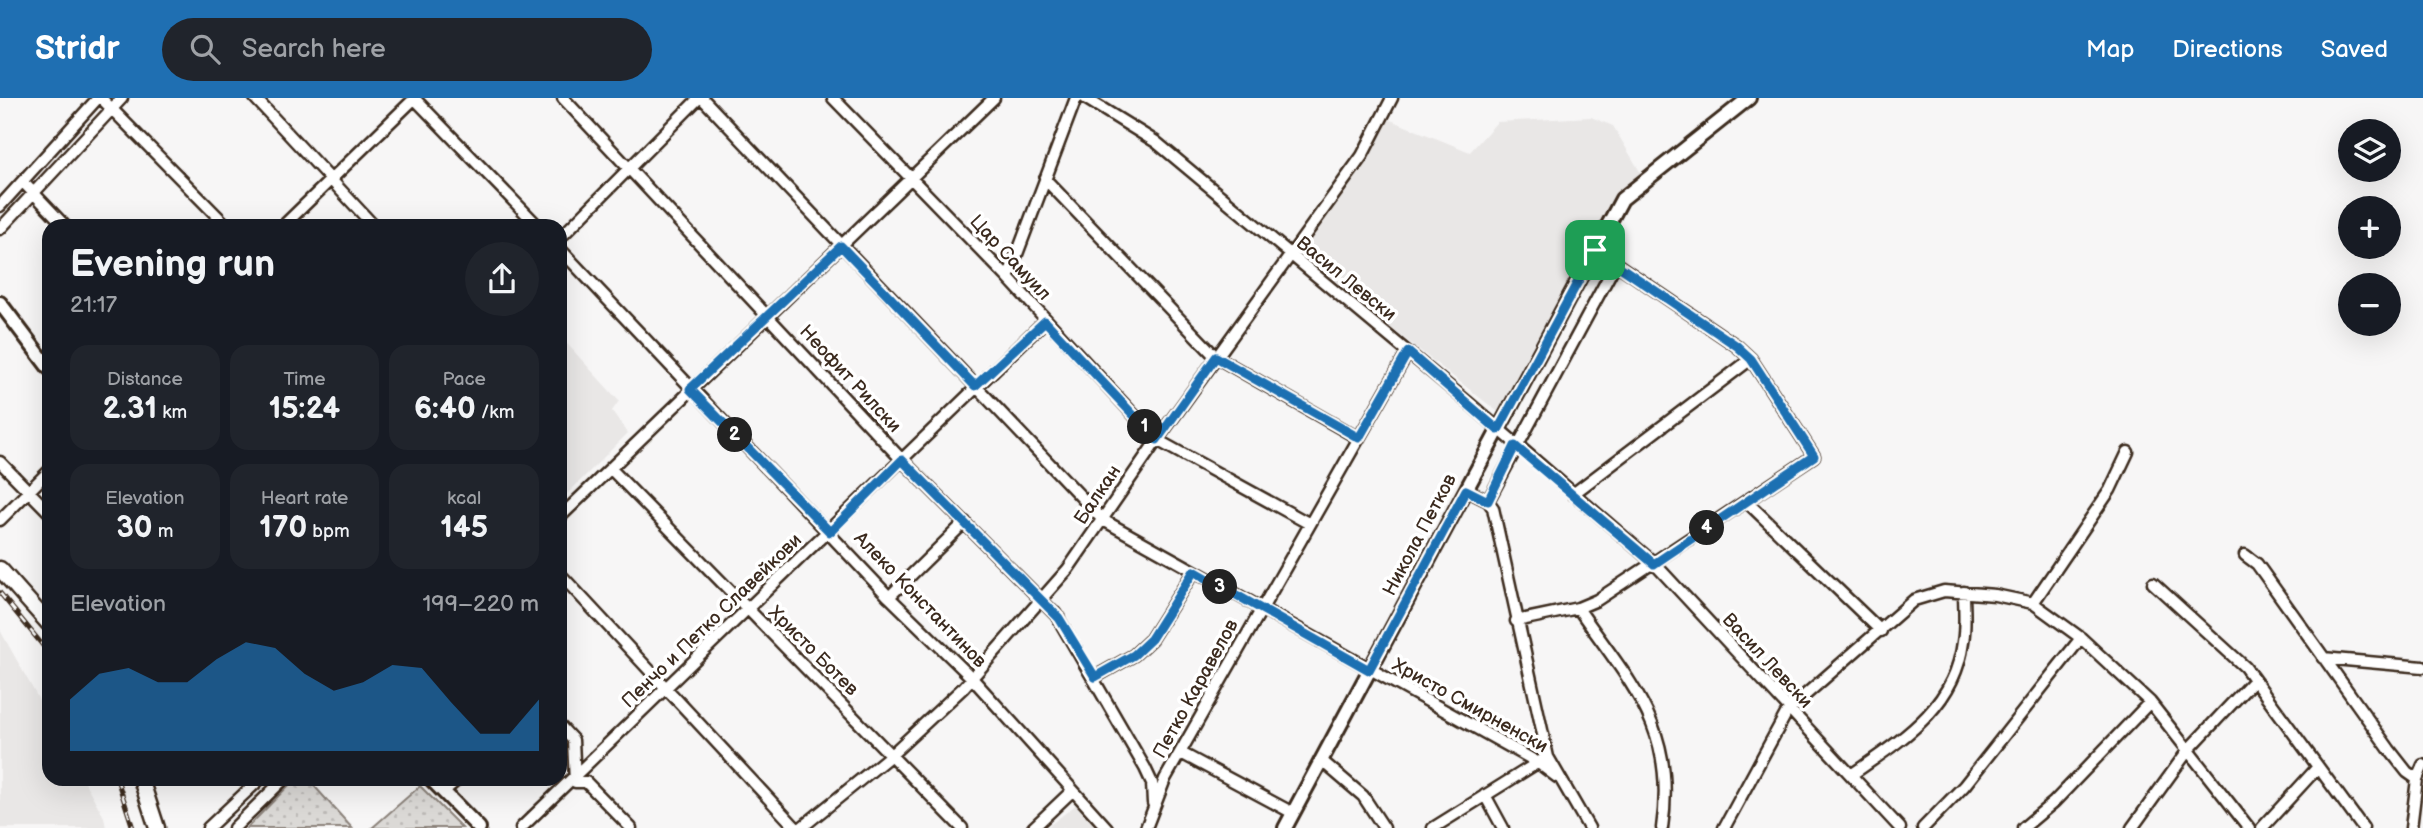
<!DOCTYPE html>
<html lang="en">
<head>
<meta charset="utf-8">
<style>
  body { margin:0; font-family:"Balsamiq Sans",sans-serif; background:#20242c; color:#f1f3f6; height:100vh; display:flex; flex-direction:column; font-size:26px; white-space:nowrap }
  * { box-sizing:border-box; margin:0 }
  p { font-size:23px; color:#9ea1a6 }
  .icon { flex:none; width:38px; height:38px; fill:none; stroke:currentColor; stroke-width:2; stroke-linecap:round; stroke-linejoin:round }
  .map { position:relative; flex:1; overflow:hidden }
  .drawer { position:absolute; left:42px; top:121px; width:525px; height:567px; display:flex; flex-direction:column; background:#171b24; border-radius:21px; box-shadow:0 7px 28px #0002 }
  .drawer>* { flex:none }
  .tools { position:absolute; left:2338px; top:21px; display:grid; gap:14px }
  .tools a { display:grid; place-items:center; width:63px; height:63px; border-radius:50%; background:#171b24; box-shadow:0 7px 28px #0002; font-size:35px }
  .pin { position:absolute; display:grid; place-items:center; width:60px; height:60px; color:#fff; margin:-30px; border-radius:14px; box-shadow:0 4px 10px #0006 }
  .km { position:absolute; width:35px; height:35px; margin:-18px; border-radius:50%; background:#222; color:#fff; font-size:19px; line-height:35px; text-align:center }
  .round { display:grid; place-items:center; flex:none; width:74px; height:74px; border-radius:37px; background:#20242c }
  .summary { display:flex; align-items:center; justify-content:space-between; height:119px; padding:0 28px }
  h1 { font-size:38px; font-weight:600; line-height:52px }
  .metrics { display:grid; grid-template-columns:repeat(3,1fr); gap:10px; height:119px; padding:7px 28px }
  .metrics div { display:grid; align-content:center; border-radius:18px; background:#20242c; text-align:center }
  .metrics b { font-size:30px; font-weight:600 }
  .metrics small { font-size:19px; font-weight:400 }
  .metrics p { font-size:19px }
  .chart { height:196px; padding:14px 28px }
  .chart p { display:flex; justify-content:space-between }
  .chart svg { width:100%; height:126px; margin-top:7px; fill:#1f6fb2; opacity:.7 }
  header { display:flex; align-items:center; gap:42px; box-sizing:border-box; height:98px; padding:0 35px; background:#1f6fb2; color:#fff }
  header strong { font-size:33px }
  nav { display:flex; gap:38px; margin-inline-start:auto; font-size:24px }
  .search { width:490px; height:63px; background:#20242c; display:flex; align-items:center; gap:18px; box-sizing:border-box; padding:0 24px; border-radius:38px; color:#9ea1a6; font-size:26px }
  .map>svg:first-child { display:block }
  .built { fill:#e9e7e6 }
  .park { fill:url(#park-dots); stroke:#8b827a; stroke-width:2 }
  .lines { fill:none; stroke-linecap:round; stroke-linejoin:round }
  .street-casing { stroke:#3b2a1e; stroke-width:15 }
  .secondary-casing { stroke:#3b2a1e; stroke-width:18 }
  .primary-casing { stroke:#3b2a1e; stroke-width:19 }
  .street { stroke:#fff; stroke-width:10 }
  .secondary { stroke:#fff; stroke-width:12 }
  .primary { stroke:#fff; stroke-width:14 }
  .rail-casing { stroke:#3b2a1e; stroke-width:5 }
  .rail { stroke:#fff; stroke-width:2.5; stroke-dasharray:8; stroke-linecap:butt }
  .route-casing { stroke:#fff; stroke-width:14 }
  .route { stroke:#1f6fb2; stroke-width:9 }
  .labels { text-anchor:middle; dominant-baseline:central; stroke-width:7; stroke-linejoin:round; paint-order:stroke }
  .street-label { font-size:19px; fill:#3b2a1e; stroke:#fff }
</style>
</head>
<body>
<header>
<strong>Stridr</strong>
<div class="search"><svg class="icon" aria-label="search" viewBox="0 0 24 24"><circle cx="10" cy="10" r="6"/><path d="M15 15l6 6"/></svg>Search here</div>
<nav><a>Map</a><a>Directions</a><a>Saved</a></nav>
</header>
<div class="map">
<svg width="2423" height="730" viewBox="0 0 2423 730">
  <defs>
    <pattern id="park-dots" width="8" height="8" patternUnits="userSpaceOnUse" patternTransform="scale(1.75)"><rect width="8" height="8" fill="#dbd9d6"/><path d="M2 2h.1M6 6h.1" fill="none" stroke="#bdbab7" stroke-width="1.8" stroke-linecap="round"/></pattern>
  </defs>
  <rect width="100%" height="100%" fill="#f7f6f6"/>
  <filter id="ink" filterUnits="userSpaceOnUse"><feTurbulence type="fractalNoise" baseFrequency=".0143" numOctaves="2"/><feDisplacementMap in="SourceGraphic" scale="14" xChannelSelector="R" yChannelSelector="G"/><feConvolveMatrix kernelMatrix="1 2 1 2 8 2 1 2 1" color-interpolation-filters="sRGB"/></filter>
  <g filter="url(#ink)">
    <path class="built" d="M1591,19L1613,28L1642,77L1502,317L1297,156L1388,21L1470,54L1497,24Z
      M560,238L619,303L612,313L628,335L560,403Z
      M0,532L49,620V681H83L104,719L106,730H0Z
      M1077,706L1101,730H1046Z"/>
    <path class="park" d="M295,681H308L352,730H247Z
      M420,688L462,730H372Z"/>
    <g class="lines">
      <g class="street-casing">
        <path id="street" d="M101,0L227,128
          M255,0L374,128
          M414,0L538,128
          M563,0L902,362L1059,520
          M702,0L1103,422L1537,664L1557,679
          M833,0L1008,180L1157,342L1308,425
          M1085,0L1156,44L1470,306L1654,465L1900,730
          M1045,81L1216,259L1358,340
          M23,84L65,128
          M0,108L98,0
          M283,128L415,0
          M0,131L122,0
          M560,140L699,0
          M560,151L889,499L971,579L1107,730
          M1008,180L1076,0
          M0,364L49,414
          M611,371L962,730
          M1466,392L1488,403
          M1573,396L1751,261
          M1746,403L1881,533
          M560,419L994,0
          M0,422L49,373
          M2245,457L2257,466L2389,651L2407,674L2417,681
          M560,476L796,730
          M2153,485L2245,569L2363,730
          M889,499L965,424
          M2033,505L2110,392L2128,354
          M1578,510C1631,587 1677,630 1662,730
          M1055,515L1145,670L1152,685L1153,705
          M1516,523L1578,510L1597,502L1814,358L1751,261L1737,248L1596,152
          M2323,560L2423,569
          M1095,579L1134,557L1151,541L1194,473
          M560,628L573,642L575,684H586L631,730
          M1181,655L1293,715
          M1322,663L1363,698L1384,730
          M1851,677C1901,642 1955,610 1963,544C1966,528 1964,510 1964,494
          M443,694L458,681
          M1485,697L1503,730
          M208,730L260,681
          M234,730L284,681
          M521,730L1045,223
          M801,730L891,657L963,590L1068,471L1157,342L1362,58L1392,0
          M1033,730L1072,693
          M1146,730L1165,681L1408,254
          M1433,730L1542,662
          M1589,730L1548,659L1493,410L1488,403L1616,165
          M1724,730L1788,612L1914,502L1944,493L1995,497L2033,505L2081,540L2150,604L2249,730
          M1923,730L1964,688L2081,540
          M2023,730L2054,704L2150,604
          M2132,730L2189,651L2254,582
          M2262,730L2318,669
          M2411,730L2417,681L2423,667"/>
      </g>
      <g class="secondary-casing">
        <path id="secondary" d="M0,205L49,270
          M431,681L479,730
          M1285,730L1622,101L1749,0"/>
      </g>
      <g class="primary-casing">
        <path id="primary" d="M0,471L49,526
          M141,681L157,730"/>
      </g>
      <use href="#street" class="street"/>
      <use href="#secondary" class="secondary"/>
      <use href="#primary" class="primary"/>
      <g class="rail-casing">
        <path id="rail" d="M0,495L49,555
          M117,681L133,730"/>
      </g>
      <use href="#rail" class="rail"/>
    </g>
  </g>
  <g class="lines" filter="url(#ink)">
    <g class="route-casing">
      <path id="route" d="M841,148L975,288L1045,223L1157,342L1216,259L1359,340L1408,254L1498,332L1595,152L1737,248L1751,261L1814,358L1654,466L1515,348L1488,403L1466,392L1369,572L1194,473L1151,541L1134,557L1095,579L1059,520L902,362L830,434L690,291Z"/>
    </g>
    <use href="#route" class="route"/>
  </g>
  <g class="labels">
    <g class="street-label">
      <text transform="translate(1010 160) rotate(47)">Цар Самуил</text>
      <text transform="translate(1346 181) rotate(39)">Васил Левски</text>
      <text transform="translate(850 281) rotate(47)">Неофит Рилски</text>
      <text transform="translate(1098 397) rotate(-56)">Балкан</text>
      <text transform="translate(1420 437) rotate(-62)">Никола Петков</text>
      <text transform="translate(920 502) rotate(46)">Алеко Константинов</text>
      <text transform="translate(712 523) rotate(-44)">Пенчо и Петко Славейкови</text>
      <text transform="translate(813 553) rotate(45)">Христо Ботев</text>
      <text transform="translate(1767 563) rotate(47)">Васил Левски</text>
      <text transform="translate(1196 591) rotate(-61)">Петко Каравелов</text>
      <text transform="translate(1470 608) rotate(29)">Христо Смирненски</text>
    </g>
  </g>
</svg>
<div class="tools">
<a><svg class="icon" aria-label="layers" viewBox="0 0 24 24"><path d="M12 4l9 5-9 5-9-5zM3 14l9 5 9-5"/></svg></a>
<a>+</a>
<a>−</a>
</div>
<div class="pin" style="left:1595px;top:152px;background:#1e9e55"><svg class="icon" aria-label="arrive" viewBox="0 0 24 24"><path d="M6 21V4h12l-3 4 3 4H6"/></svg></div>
<b class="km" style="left:1145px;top:329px">1</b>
<b class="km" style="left:735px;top:337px">2</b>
<b class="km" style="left:1220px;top:489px">3</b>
<b class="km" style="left:1707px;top:430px">4</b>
<section class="drawer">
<div class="summary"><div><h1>Evening run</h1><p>21:17</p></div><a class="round"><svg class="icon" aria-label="share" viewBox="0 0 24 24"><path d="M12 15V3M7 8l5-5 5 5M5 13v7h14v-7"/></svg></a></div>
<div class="metrics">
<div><p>Distance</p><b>2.31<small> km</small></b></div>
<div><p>Time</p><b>15:24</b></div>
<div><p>Pace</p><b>6:40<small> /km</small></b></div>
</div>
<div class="metrics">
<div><p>Elevation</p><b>30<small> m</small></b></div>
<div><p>Heart rate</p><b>170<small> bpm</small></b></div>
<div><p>kcal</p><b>145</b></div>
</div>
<div class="chart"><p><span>Elevation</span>199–220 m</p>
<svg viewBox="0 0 160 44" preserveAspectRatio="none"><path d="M0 44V26L10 17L20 15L30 20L40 20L50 12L60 6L70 8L80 17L90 23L100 20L110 14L120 15L130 27L140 38L150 38L160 26V44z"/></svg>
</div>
</section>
</div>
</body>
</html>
